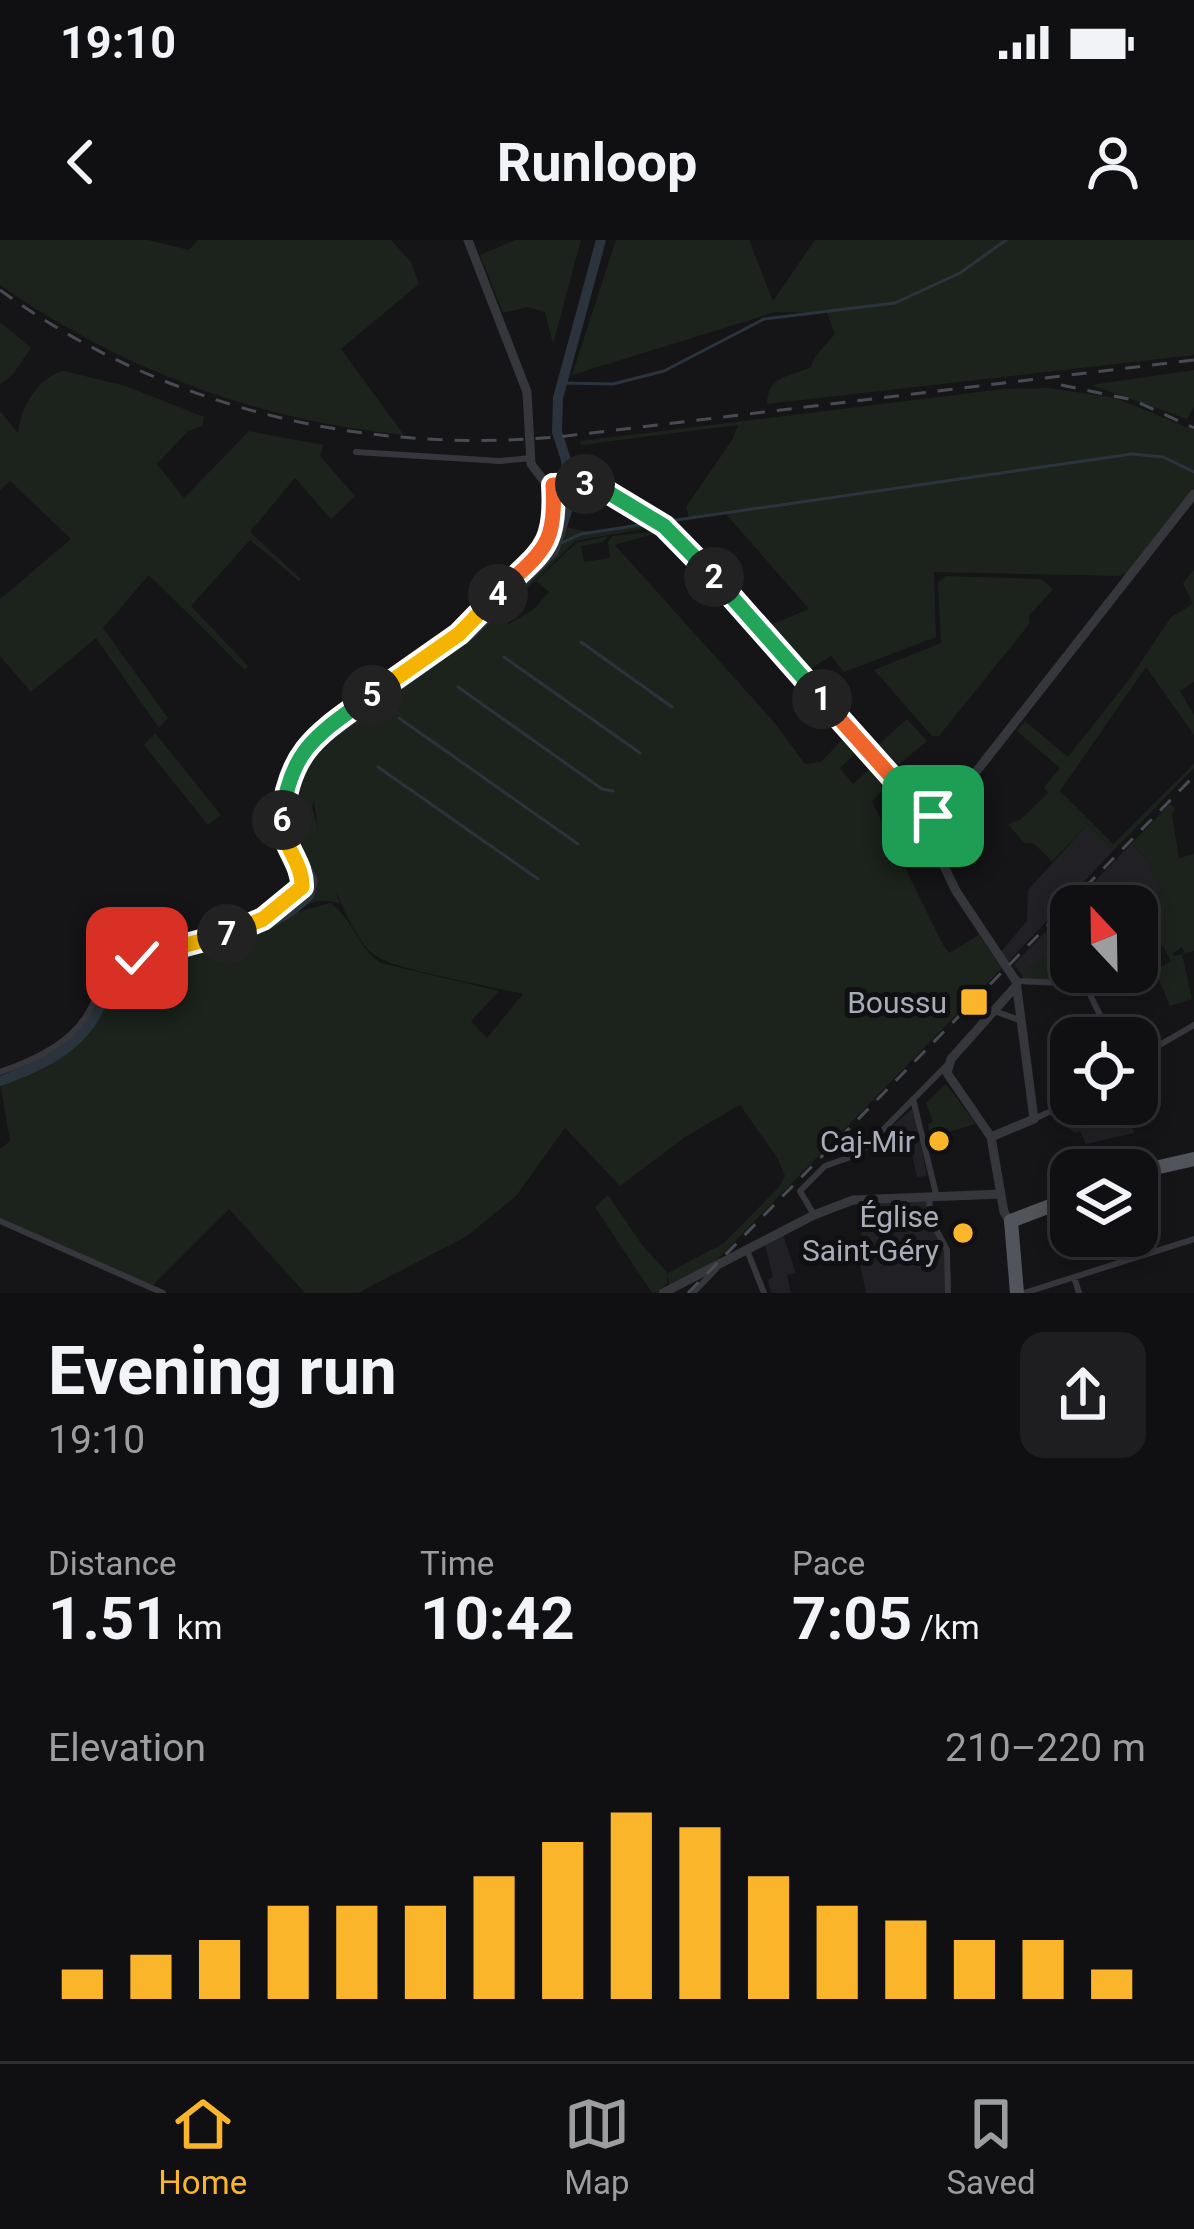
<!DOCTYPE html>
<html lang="en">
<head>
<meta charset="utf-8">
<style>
  body { margin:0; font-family:Roboto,sans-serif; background:#1e1e20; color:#f1f3f6; height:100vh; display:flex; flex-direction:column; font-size:45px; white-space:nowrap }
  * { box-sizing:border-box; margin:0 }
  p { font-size:39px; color:#9c9d9f }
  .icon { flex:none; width:66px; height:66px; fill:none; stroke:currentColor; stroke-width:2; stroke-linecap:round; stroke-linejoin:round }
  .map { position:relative; height:1053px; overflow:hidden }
  .panel { display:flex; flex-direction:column; background:#101012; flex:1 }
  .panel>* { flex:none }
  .needle { width:78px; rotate:338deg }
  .buttons { position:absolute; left:1050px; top:645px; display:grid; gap:24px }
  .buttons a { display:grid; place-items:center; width:108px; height:108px; border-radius:24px; background:#101012; box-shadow:0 6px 18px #0003,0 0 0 3px #303032; font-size:60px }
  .pin { position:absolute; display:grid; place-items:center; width:102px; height:102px; color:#fff; margin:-51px; border-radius:24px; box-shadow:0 6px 18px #0006 }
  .km { position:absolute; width:60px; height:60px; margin:-30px; border-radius:50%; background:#222; color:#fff; font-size:33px; line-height:60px; text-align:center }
  .round { display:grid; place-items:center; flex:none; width:126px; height:126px; border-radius:24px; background:#1e1e20 }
  .head { display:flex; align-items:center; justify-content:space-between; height:204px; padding:0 48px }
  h1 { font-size:66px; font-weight:700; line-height:90px }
  .stats { display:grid; grid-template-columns:repeat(3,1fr); gap:18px; height:204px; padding:12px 48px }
  .stats div { display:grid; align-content:center }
  .stats b { font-size:60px; font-weight:700 }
  .stats small { font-size:33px; font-weight:400 }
  .stats p { font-size:33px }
  .chart { height:336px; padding:24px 48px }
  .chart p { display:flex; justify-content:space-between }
  .chart svg { width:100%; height:216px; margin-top:12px; stroke:#fab52b; stroke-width:6 }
  .status { display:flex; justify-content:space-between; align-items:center; height:84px; padding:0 60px; background:#101012; direction:ltr }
  .status svg { height:33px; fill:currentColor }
  header { display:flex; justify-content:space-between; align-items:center; height:156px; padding:0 48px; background:#101012; font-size:54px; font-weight:700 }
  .menu { display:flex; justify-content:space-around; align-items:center; height:168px; border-top:3px solid #303032; background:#101012; font-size:33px; color:#9c9d9f }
  .menu a { display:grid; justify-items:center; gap:6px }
  .menu .on { color:#fab52b }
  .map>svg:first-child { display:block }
  .built { fill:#212125 }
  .green { fill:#1b231c }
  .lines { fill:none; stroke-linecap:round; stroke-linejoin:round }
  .stream { stroke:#2b343c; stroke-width:3 }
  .river { stroke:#2b343c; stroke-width:10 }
  .minor { stroke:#36373d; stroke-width:6 }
  .tertiary { stroke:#36373d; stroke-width:9 }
  .primary { stroke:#52545c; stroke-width:14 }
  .rail { stroke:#494b52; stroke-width:3; stroke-dasharray:15 12; stroke-linecap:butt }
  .split-1-casing { stroke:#fff; stroke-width:24 }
  .split-2-casing { stroke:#fff; stroke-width:24 }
  .split-3-casing { stroke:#fff; stroke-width:24 }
  .split-4-casing { stroke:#fff; stroke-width:24 }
  .split-5-casing { stroke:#fff; stroke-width:24 }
  .split-6-casing { stroke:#fff; stroke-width:24 }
  .split-7-casing { stroke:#fff; stroke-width:24 }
  .split-8-casing { stroke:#fff; stroke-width:24 }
  .split-1 { stroke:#f0652b; stroke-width:15 }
  .split-2 { stroke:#22a559; stroke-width:15 }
  .split-3 { stroke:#22a559; stroke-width:15 }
  .split-4 { stroke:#f0652b; stroke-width:15 }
  .split-5 { stroke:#f5b400; stroke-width:15 }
  .split-6 { stroke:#22a559; stroke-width:15 }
  .split-7 { stroke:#f5b400; stroke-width:15 }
  .split-8 { stroke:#f5b400; stroke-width:15 }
  .poi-dot { fill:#fab52b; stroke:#101013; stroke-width:4.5 }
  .labels { text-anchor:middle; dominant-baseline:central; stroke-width:10; stroke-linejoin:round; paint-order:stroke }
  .poi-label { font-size:30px; fill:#a7acb8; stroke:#101013; text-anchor:end }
</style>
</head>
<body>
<div class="status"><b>19:10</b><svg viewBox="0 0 49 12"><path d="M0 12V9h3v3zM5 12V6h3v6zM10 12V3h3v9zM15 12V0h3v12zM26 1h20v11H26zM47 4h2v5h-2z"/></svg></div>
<header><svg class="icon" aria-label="back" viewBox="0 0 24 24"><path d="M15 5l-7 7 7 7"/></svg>Runloop<svg class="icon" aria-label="person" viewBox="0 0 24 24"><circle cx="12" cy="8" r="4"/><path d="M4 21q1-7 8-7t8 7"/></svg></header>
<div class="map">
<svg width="1194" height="1053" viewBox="0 0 1194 1053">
  <rect width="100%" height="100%" fill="#151518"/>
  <path class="built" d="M1087,585L1113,611L1008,722L1001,712L1027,681L1028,650Z
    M1132,603L1154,628L1150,632L1163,651L1139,664L1136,659L1122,666H1071V712L1067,706L1020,733L1014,724Z
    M1071,864H1123L1134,893L1086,904L1080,891L1075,893L1068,888L1060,867Z
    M913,868L927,936L917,937L911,909L898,911L889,889Z
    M929,958L931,980L947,1010L948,1053H866L857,1010L861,1009L862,959Z
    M782,992L796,1033L787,1035L791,1053H771L768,1040L773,1037L764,1001Z"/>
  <path class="green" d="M0,0H148L189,10L198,0H391L411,22L419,44L341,109L404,195C256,180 122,130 0,45Z
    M515,0H581L553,104L545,72L527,67L503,73L480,15Z
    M616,0H749L773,61L815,0H1194V115L767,164C768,135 790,137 811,127L814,118L835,94L827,73L776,72L572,135Z
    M0,82L31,108L13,134L0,144Z
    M1194,130V167L1187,179L1091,145Z
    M64,131L126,146L204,177L202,186L188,191L157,224L184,258L249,191L323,205L320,216L355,256L331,279L295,238L250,292L301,339L299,341L250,300L191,366L248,426L245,430L149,335L103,388L168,478L159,488L96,398L31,452L0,416V359L71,299L10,241L0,250V171L18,193C20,169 38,136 64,131Z
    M1049,148L1116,158L1194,190V248L1129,332L1118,336L934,332L936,397L844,432L831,416L805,432L765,387L809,369L725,273L689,278L686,267L732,200L738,185L581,205L580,201L1003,149Z
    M654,283L648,288L575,301L500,376L509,384L534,369L549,352L536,341L576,303L608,296L603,302L581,306L584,322L610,318L608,302L612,296L663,291L615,305L774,482L805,524L821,522L851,490L864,504L840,528L853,544L879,521L894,539L872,561L942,703L949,713L979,695L1002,728L705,1032L670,1049L667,1033V1043L657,1053H652L595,967L608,955L642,1005L668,1033L724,1003L779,947L785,936L778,919L740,865L685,897L620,946L565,888L516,956L467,996L358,1053H305L229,969L152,1046L0,978V909L10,901L0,843L33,830L82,798L117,742L127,735L239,701L291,674L330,663C353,678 358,709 381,723L499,751L471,781L487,798L523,754C491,746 400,731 376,716C344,695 317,597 314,561L312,567L340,664C321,657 309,662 293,673L287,665L305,646L284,589L289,547L305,511L321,493L461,395L544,311L556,285L589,292Z
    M1194,330V442L1180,451L1194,475V495L1146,427L1060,551L1113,604L1194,524V528L1113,611L1087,585L1052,621L1033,603H1024L1008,584L1020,580L1048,553L1044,547L1060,528L1017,491L1025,481L1068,517L1131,437L1171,377L1193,364L1183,343Z
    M946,336L1041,339L1053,349L1029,376L1030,383L939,496H932L874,430L941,403L938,342Z
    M907,479L927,501L896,527L877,506Z
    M155,493L221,575L208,585L144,505Z
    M1170,564L1175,569L1172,575L1179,618L1194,614V711L1185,713L1182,707L1173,713L1174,716L1182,714L1192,759L1170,766L1155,731L1171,721L1139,664L1163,651L1149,632L1153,627L1132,603Z
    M1068,705L1071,732H1082L1087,742L1024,739L1020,733Z
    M946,844L976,884L930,897L928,884L933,882L926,863Z"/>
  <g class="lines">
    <path class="stream" d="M561,143L613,144L664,131L764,79L895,63L960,33L1006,0
      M663,282L1132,214L1163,217L1194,232
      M557,305L581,294L653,283
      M581,402L672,467
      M504,417L640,513
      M458,447L602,549L613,551
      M399,478L578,604
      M378,527L538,639"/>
    <path class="river" d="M0,841C34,829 72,812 92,781C102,766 108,745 123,735C183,697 254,710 309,656L313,641C308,627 300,619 293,607C277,576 299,528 318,504L471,394L554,311L570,262L566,220L557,192L558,158L601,0"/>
    <path class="minor" d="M356,212L500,221L531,218
      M1017,741L1085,744L1111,798
      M997,772L1022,781
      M1137,818L1194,785
      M0,832C30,822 67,805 85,778C97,760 102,737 122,725C171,696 229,702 278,669C285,664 295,658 300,651C312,634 289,617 284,602C272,566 294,514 320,491L466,389L541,312L554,285L553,245
      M913,859L937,958
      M1036,878L1071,862
      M929,959L931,980L947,1010L948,1053
      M814,975L800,951L825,926L859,914L947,825
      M0,981L163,1053
      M747,1010L764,1053
      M1074,1037L1079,1053
      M693,1053L716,1029
      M1024,1053L1194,999"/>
    <path class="tertiary" d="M468,0L527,152L531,224L544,241L596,245L669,290L929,575
      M914,564L956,651L1016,741L1034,879L991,897
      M932,588L1194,254
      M1011,984L1004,972L991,897L947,833L951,819L1016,746
      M663,1053L814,975L853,960L1001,954"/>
    <path class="primary" d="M1137,932L1194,919
      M1017,1053L1011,981L1071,958"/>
    <path class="rail" d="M0,50C163,169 367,216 566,196L1194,120
      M1061,145L1133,160L1194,188
      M688,1053L1194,536"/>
  </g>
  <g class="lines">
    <g class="split-1-casing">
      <path id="split-1" d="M822,459L914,562L933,576"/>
    </g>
    <g class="split-2-casing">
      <path id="split-2" d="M714,337L822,459"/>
    </g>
    <g class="split-3-casing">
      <path id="split-3" d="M585,244L596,245L664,286L714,337"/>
    </g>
    <g class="split-4-casing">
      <path id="split-4" d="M498,354C540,311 557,310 553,245L585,244"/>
    </g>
    <g class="split-5-casing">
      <path id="split-5" d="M372,455L459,394L498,354"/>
    </g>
    <g class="split-6-casing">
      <path id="split-6" d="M282,580C289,509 318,494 372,455"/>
    </g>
    <g class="split-7-casing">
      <path id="split-7" d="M227,694L263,679L302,647C303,622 282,607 282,580"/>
    </g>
    <g class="split-8-casing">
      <path id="split-8" d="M137,718L227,694"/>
    </g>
    <use href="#split-1" class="split-1"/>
    <use href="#split-2" class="split-2"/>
    <use href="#split-3" class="split-3"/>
    <use href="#split-4" class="split-4"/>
    <use href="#split-5" class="split-5"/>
    <use href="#split-6" class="split-6"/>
    <use href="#split-7" class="split-7"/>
    <use href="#split-8" class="split-8"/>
  </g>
  <g class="poi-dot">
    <rect x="959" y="747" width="30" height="30" rx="6"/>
    <circle cx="939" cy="901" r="12"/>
    <circle cx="963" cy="993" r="12"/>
  </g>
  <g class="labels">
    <g class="poi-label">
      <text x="947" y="762">Boussu</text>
      <text x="915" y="901">Caj-Mir</text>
      <text x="939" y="976">Église<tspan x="939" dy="34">Saint-Géry</tspan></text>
    </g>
  </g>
</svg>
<div class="buttons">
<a><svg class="needle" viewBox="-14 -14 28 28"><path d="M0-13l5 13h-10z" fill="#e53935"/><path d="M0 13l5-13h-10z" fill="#9c9d9f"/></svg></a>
<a><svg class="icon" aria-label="locate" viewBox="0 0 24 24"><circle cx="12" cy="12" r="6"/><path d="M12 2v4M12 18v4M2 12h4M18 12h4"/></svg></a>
<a><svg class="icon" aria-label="layers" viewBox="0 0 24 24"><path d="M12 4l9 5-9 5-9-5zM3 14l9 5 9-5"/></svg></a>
</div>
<div class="pin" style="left:933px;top:576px;background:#1e9e55"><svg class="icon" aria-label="arrive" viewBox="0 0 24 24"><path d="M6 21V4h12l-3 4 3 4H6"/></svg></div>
<div class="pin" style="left:137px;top:718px;background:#d93025"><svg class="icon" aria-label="check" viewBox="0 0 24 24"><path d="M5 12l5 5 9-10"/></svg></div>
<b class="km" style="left:822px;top:459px">1</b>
<b class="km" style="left:714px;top:337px">2</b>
<b class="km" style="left:585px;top:244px">3</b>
<b class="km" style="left:498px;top:354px">4</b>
<b class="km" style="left:372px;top:455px">5</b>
<b class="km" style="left:282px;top:580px">6</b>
<b class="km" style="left:227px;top:694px">7</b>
</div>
<section class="panel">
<div class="head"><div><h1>Evening run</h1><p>19:10</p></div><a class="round"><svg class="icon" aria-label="share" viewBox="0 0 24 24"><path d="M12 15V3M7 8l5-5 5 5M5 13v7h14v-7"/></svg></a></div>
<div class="stats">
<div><p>Distance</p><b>1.51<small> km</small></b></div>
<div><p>Time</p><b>10:42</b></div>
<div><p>Pace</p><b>7:05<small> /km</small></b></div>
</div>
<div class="chart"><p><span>Elevation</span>210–220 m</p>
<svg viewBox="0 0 160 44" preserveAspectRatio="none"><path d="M5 44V38M15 44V35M25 44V32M35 44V25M45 44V25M55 44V25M65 44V19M75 44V12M85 44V6M95 44V9M105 44V19M115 44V25M125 44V28M135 44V32M145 44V32M155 44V38"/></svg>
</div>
</section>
<nav class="menu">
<a class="on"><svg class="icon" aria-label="home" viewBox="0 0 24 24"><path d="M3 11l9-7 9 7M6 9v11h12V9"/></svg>Home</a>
<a><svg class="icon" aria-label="map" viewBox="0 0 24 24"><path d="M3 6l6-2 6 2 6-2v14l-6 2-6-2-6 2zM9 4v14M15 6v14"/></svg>Map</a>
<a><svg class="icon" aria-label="saved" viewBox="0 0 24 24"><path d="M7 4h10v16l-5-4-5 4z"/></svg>Saved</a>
</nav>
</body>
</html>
